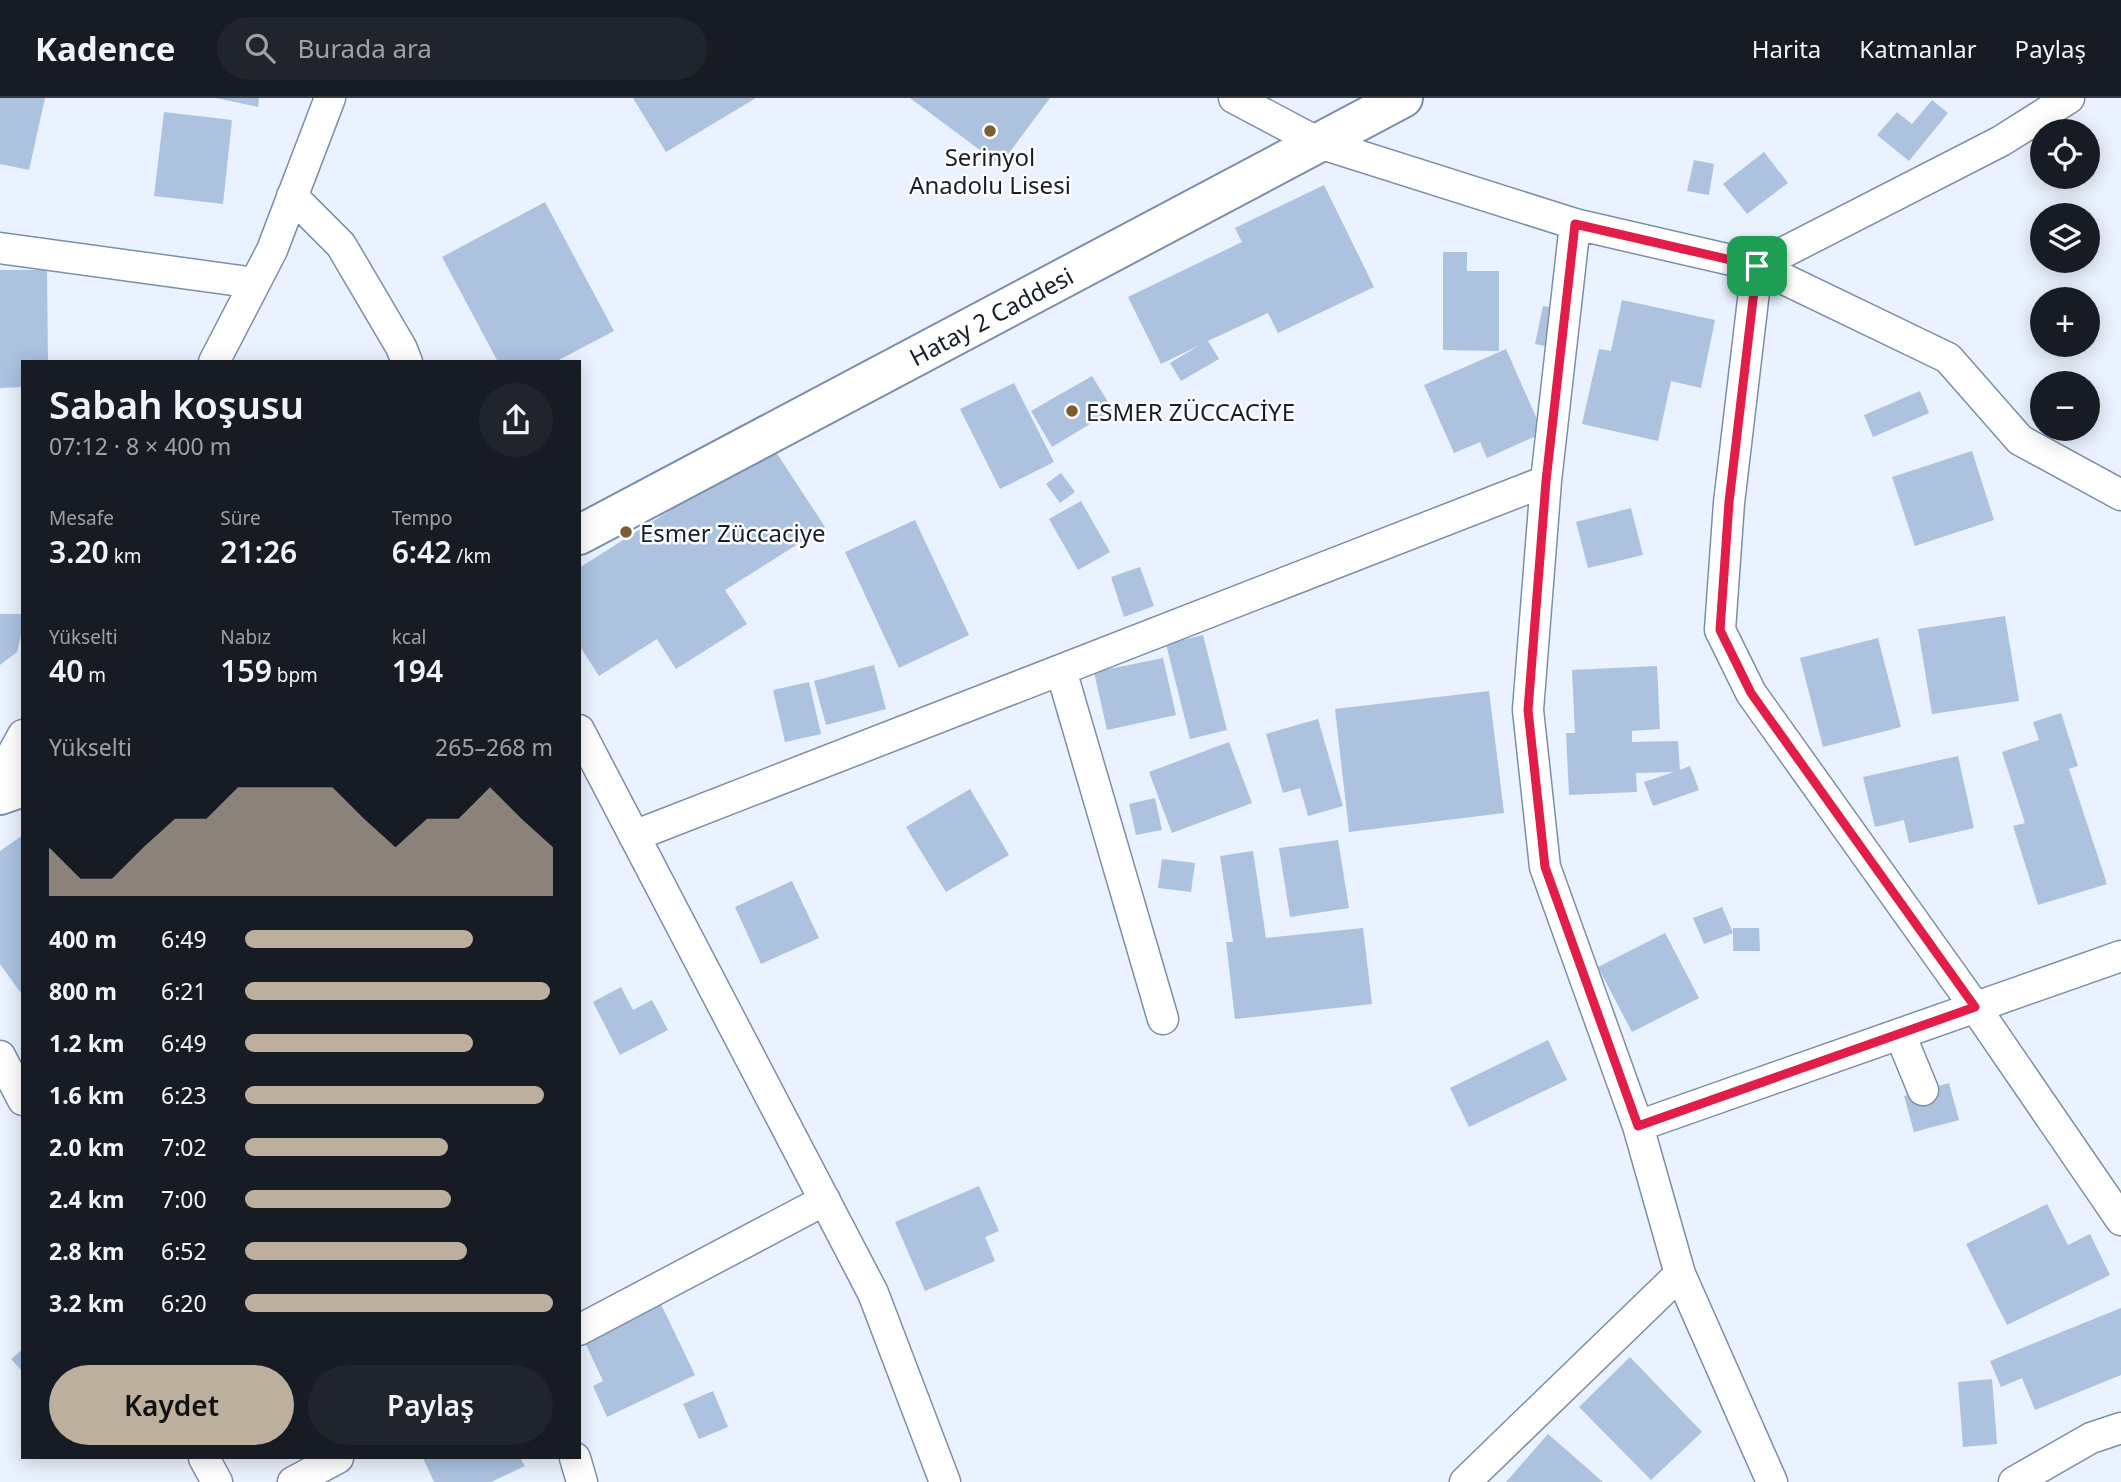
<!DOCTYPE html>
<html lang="tr">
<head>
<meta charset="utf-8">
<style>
  body { margin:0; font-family:"Noto Sans",sans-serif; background:#20242c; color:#f1f3f6; height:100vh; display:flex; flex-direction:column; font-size:26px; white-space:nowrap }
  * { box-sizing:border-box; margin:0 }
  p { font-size:23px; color:#9ea1a6 }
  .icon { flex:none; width:38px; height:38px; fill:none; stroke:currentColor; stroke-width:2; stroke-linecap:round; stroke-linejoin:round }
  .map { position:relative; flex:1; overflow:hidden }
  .panel { position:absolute; left:21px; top:262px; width:560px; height:1099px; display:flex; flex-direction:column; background:#171b24; border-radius:0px; box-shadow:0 4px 18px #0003 }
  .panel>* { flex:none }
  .fabs { position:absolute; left:2030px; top:21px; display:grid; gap:14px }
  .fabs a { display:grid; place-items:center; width:70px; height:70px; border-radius:50%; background:#171b24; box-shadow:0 4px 18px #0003; font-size:35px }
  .pin { position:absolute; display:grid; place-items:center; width:60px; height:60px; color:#fff; margin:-30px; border-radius:14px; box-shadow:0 4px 10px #0006 }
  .round { display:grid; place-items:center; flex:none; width:74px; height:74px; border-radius:37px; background:#20242c }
  .overview { display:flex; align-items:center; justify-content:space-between; height:119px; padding:0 28px }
  h1 { font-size:38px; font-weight:600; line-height:52px }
  .metrics { display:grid; grid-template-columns:repeat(3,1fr); gap:10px; height:119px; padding:7px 28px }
  .metrics div { display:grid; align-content:center }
  .metrics b { font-size:30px; font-weight:600 }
  .metrics small { font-size:19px; font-weight:400 }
  .metrics p { font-size:19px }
  .chart { height:196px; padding:14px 28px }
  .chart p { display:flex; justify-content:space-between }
  .chart svg { width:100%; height:126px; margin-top:7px; fill:#bcaf9e; opacity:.7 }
  .action { display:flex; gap:14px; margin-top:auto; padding:14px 28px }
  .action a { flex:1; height:80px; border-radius:42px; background:#bcaf9e; color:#111; font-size:28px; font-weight:600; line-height:80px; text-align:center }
  .action a+a { background:#20242c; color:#f1f3f6 }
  ul { padding:0 28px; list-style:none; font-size:23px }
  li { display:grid; grid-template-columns:112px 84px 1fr; align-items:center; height:52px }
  li i { height:18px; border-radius:9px; background:#bcaf9e }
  header { display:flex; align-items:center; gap:42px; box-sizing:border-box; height:98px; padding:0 35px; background:#171b24; border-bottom:2px solid #363941 }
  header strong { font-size:33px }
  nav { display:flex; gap:38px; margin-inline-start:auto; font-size:24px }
  .search { width:490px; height:63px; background:#20242c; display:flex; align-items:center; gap:18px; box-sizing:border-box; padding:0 24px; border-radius:38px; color:#9ea1a6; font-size:26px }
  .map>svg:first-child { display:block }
  .building { fill:#acc2df }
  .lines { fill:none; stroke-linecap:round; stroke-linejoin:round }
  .street-casing { stroke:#7b8fab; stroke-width:33 }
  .secondary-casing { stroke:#7b8fab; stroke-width:42 }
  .street { stroke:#fff; stroke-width:30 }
  .secondary { stroke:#fff; stroke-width:38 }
  .route-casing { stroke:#fff; stroke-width:14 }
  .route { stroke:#e11d48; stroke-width:9 }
  .poi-dot { fill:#7c5c32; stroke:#fefefe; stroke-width:2.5 }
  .labels { text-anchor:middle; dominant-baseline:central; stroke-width:5; stroke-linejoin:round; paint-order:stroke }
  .poi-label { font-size:24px; fill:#171f2a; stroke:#fefefe; text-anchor:start }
  .street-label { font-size:24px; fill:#171f2a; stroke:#fefefe }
</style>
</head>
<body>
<header>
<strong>Kadence</strong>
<div class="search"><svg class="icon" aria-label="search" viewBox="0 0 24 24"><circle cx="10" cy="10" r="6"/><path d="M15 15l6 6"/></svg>Burada ara</div>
<nav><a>Harita</a><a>Katmanlar</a><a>Paylaş</a></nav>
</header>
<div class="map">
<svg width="2121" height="1384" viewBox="0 0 2121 1384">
  <rect width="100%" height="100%" fill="#e9f2fe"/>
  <path class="building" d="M0,0H45L29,72L0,66Z
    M216,0H259L258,9Z
    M633,0H756L666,54Z
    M910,0H1050L1000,67Z
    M1932,2L1948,15L1909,63L1877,37L1897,14L1912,26Z
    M164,14L232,22L223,106L154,98Z
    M1764,54L1788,85L1747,116L1723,86Z
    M1694,62L1714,66L1709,97L1687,93Z
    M1324,87L1374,189L1278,235L1268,215L1208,243L1219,261L1181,283L1170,265L1200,247L1161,266L1128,199L1242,144L1235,130Z
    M545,104L614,233L555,264H498L442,159Z
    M1443,154H1467V173H1499V253L1443,252Z
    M0,172H47L48,264H23V289L0,290Z
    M1622,202L1715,222L1701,290L1671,283L1658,343L1582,326L1599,251L1611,253Z
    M1543,208L1561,211L1553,250L1535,246Z
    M1506,251L1543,335L1487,360L1480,344L1454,355L1424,287Z
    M1092,278L1113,312L1052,349L1031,313Z
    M1014,285L1054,364L1000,391L960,311Z
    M1920,293L1929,315L1873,339L1864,317Z
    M770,345L825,429L725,492L747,526L676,571L657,541L599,578L579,547V470L688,401Z
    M1972,353L1994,422L1915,448L1892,379Z
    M1061,375L1075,394L1060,405L1046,386Z
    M1081,403L1110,454L1078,472L1049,421Z
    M1631,410L1643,457L1588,470L1576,424Z
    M915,422L969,537L899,570L845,454Z
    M1140,469L1154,508L1124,519L1111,479Z
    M0,516H23V529L17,554L0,567Z
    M2005,518L2019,603L1932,616L1918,531Z
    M1203,537L1227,632L1190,641L1166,546Z
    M1878,540L1901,629L1823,649L1800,560Z
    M1163,560L1176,617L1107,632L1094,574Z
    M874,567L886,611L826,627L814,583Z
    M1657,568L1660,631L1632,633V644L1678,643L1680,672L1690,668L1699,692L1653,708L1644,684L1674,674L1636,675L1637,694L1569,697L1566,635H1575L1572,572Z
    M809,584L821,636L785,644L773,592Z
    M1489,593L1504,715L1349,734L1335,611Z
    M2061,615L2078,668L2069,671L2107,786L2038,807L2013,728L2025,725L2002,654L2039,642L2033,624Z
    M1318,621L1343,708L1308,718L1300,690L1283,695L1266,636Z
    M1229,644L1252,705L1172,735L1149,674Z
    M1958,658L1974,730L1909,745L1904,722L1875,729L1863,679Z
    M970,691L1009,757L946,794L906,729Z
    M1155,700L1162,732L1136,737L1129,706Z
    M23,737V898L0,866V753Z
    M1338,742L1349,810L1290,819L1279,750Z
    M1253,753L1266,840L1363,830L1372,906L1235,921L1226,844H1233L1220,758Z
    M1162,761L1195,765L1191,794L1158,790Z
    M792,783L819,840L761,866L735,809Z
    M1722,809L1733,835V830H1759L1760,853H1733V835L1704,846L1693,820Z
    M1665,835L1699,900L1632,934L1598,869Z
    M621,889L633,912L652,902L668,932L620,957L593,904Z
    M1548,942L1567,982L1469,1029L1450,990Z
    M1949,985L1959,1022L1914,1034L1904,998Z
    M979,1088L999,1133L985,1139L995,1163L925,1193L895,1124Z
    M2047,1106L2068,1147L2090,1136L2110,1177L2007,1227L1966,1146Z
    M658,1200L695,1277L607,1319L593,1288L603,1283L581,1236Z
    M2121,1210V1277L2035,1312L2022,1280L2001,1289L1990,1263Z
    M23,1251V1274L11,1261Z
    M1630,1259L1702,1334L1651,1382L1579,1309Z
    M1992,1281L1997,1346L1963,1349L1958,1284Z
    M713,1293L728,1329L699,1341L683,1306Z
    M1548,1336L1603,1384H1506Z
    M423,1360H520L525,1368L491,1384H434Z"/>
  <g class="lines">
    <g class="street-casing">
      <path id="street" d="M1234,0L1319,45L1575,126L1757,168L1948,260L2020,342L2121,397
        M2069,0L2001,43L1757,168L1729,405L1720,532L1751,595L1975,909L2121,1122
        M292,98L341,147L401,249L407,264
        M1575,126L1546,383L1528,612L1545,769L1638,1028L1680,1176L1772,1384
        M0,150L255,185
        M214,264L272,152L330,0
        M1061,572L1163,921
        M579,632L873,1195L945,1384
        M0,679L23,637
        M634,738L1546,383
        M1900,936L1923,992
        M0,958L23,1002
        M1638,1028L2121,858
        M579,1232L825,1102
        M204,1360L217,1384
        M575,1360L582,1384
        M293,1384L338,1360
        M1465,1384L1680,1176
        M2014,1384L2091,1340L2121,1330"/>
    </g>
    <g class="secondary-casing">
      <path id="secondary" d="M579,437L1403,0
        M0,697L23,689"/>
    </g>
    <use href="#street" class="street"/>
    <use href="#secondary" class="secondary"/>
  </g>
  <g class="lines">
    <g class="route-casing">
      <path id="route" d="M1575,126L1757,168L1729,404L1720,532L1751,595L1975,909L1638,1028L1545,769L1528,612L1546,383Z"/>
    </g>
    <use href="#route" class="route"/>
  </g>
  <g class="poi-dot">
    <circle cx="990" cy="33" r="7"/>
    <circle cx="1072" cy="313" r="7"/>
    <circle cx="626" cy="434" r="7"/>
  </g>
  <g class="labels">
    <g class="poi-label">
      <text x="990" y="58" text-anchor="middle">Serinyol<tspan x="990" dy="28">Anadolu Lisesi</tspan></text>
      <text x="1086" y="313">ESMER ZÜCCACİYE</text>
      <text x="640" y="434">Esmer Züccaciye</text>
    </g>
    <g class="street-label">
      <text transform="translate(991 218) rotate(-28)">Hatay 2 Caddesi</text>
    </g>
  </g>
</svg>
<div class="fabs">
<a><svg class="icon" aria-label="locate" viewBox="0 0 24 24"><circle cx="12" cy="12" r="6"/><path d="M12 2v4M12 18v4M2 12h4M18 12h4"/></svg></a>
<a><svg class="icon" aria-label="layers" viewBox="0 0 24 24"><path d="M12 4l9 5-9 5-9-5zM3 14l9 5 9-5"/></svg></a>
<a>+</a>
<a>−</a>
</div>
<div class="pin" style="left:1757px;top:168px;background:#1e9e55"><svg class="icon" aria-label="arrive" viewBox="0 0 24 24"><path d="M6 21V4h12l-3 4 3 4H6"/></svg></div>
<section class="panel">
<div class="overview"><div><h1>Sabah koşusu</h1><p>07:12 · 8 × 400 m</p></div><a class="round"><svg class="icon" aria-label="share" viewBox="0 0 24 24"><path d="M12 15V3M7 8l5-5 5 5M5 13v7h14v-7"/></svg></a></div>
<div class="metrics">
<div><p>Mesafe</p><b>3.20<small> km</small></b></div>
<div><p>Süre</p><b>21:26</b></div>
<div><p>Tempo</p><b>6:42<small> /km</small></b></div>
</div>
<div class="metrics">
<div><p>Yükselti</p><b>40<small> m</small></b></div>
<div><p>Nabız</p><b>159<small> bpm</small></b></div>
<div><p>kcal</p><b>194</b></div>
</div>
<div class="chart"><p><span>Yükselti</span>265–268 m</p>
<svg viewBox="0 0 160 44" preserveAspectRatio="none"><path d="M0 44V27L10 38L20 38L30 27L40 17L50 17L60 6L70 6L80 6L90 6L100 17L110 27L120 17L130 17L140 6L150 17L160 27V44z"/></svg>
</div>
<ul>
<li><b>400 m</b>6:49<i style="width:74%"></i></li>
<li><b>800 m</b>6:21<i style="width:99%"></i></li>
<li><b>1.2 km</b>6:49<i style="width:74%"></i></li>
<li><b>1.6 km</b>6:23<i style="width:97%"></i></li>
<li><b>2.0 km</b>7:02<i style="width:66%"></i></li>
<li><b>2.4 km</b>7:00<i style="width:67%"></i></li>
<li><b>2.8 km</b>6:52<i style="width:72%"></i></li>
<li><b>3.2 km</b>6:20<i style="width:100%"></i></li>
</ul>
<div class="action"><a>Kaydet</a><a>Paylaş</a></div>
</section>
</div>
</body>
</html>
